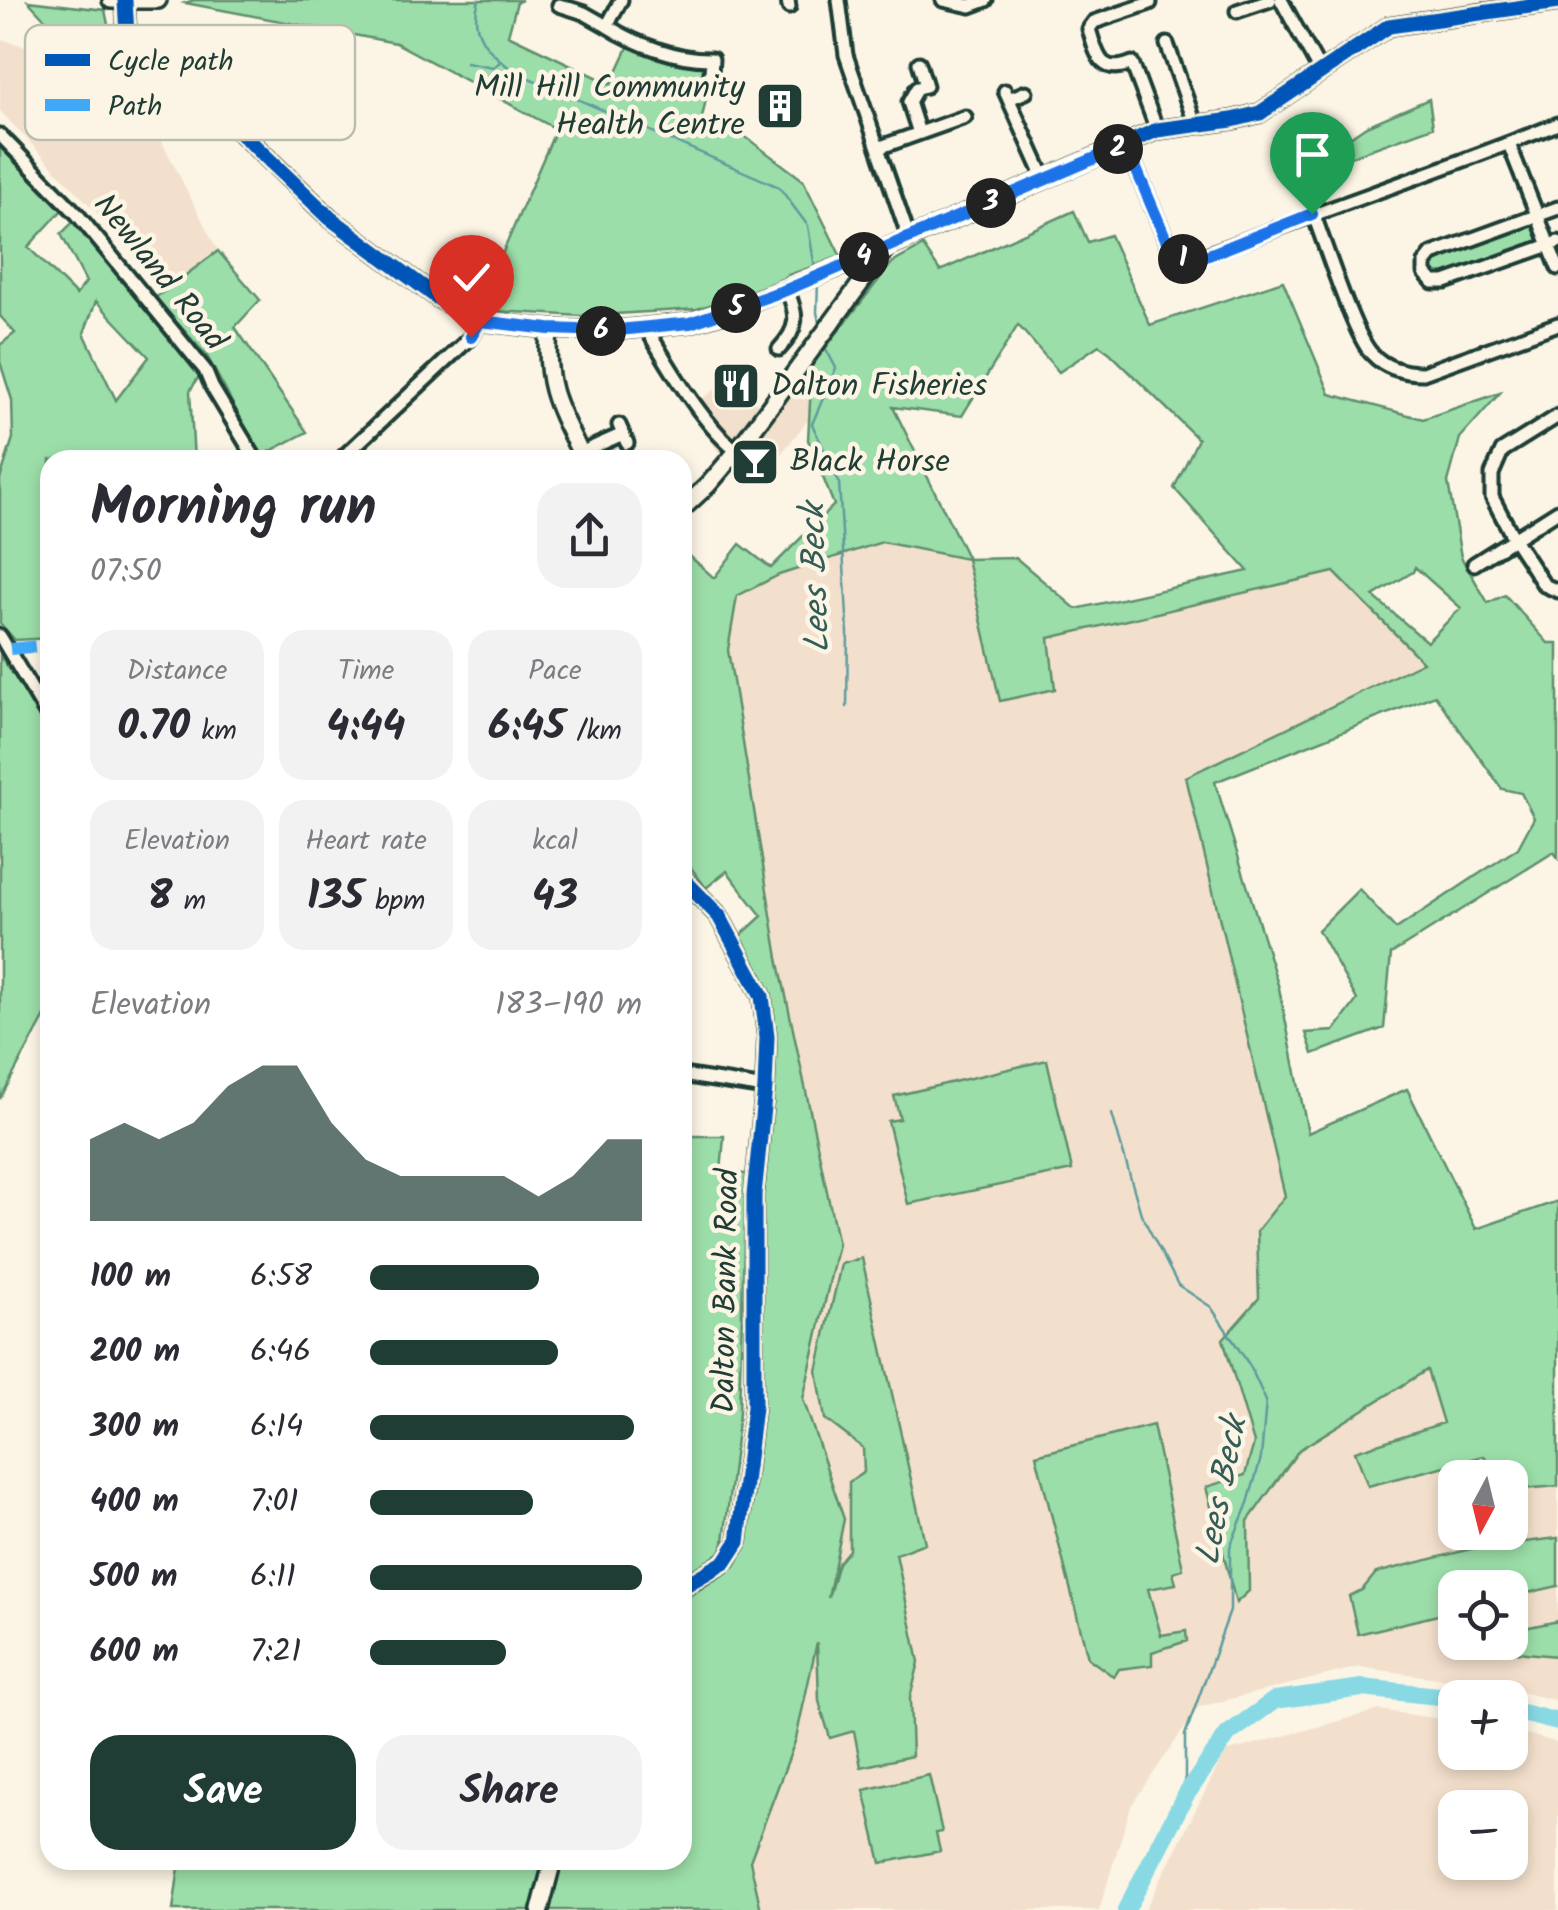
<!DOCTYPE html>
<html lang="en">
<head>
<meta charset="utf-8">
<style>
  body { margin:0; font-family:Kalam,sans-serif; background:#f2f2f3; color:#2b2b33; height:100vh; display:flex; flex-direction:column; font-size:38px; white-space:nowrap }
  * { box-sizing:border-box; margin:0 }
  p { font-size:32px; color:#7c7c81 }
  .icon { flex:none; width:55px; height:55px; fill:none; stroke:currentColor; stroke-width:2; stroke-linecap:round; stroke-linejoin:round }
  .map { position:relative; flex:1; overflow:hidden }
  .panel { position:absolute; left:40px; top:450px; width:652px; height:1420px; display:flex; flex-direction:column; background:#fff; border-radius:30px; box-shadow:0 5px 15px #0003 }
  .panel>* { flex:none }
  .needle { width:65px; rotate:187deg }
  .controls { position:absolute; left:1438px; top:1460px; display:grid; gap:20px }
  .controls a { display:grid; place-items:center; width:90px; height:90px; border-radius:20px; background:#fff; box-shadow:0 5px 15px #0003; font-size:50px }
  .pin { position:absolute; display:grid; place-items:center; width:85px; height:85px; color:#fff; margin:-102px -42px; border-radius:50% 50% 50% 0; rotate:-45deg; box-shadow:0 0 10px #0007 }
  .pin .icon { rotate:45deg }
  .km { position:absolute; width:50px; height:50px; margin:-25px; border-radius:50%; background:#222; color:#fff; font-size:28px; line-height:50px; text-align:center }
  .round { display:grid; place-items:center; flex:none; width:105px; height:105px; border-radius:30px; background:#f2f2f3 }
  .head { display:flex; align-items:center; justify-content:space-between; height:170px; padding:0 50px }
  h1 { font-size:55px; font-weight:600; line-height:75px }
  .stats { display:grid; grid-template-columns:repeat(3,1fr); gap:15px; height:170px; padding:10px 50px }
  .stats div { display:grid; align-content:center; border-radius:25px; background:#f2f2f3; text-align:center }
  .stats b { font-size:42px; font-weight:600 }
  .stats small { font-size:28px; font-weight:400 }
  .stats p { font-size:28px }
  .chart { height:280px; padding:20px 50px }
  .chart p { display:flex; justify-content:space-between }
  .chart svg { width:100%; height:180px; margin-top:10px; fill:#1f3d34; opacity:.7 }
  .cta { display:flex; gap:20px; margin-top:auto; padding:20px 50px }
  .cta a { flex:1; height:115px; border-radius:30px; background:#1f3d34; color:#fff; font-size:40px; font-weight:600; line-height:115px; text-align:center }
  .cta a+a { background:#f2f2f3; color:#2b2b33 }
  ul { padding:0 50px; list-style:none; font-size:32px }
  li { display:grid; grid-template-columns:160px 120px 1fr; align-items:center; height:75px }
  li i { height:25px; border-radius:12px; background:#1f3d34 }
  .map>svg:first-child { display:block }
  .built { fill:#f3e0cc; fill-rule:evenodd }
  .green { fill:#9cdea9; stroke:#5e8e6e; stroke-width:2.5; fill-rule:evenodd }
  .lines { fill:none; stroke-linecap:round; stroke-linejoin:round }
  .stream { stroke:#5f9b9e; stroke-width:2.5 }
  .river { stroke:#89d9e5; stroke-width:18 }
  .street-casing { stroke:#1f3d34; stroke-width:19 }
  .secondary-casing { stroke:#1f3d34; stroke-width:22 }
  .street { stroke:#fcf5e5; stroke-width:11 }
  .secondary { stroke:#fcf5e5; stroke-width:15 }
  .quiet { stroke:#3fa9f5; stroke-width:12; stroke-dasharray:25 12; stroke-linecap:butt }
  .cycleway-casing { stroke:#fcf5e5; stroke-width:21 }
  .cycleway { stroke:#0057b8; stroke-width:15 }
  .route-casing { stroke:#fff; stroke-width:20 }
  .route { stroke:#1a73e8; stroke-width:12 }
  .labels { text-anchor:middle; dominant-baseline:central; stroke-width:9; stroke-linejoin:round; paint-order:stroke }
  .poi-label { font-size:32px; fill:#1f3d34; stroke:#fcf5e5; text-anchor:start }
  .street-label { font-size:32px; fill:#1f3d34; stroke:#fcf5e5 }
  .water-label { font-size:35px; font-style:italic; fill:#345c57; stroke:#fcf5e5 }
  .key { fill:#fcf5e5; stroke:#babeb0; stroke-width:2.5 }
  .key-label { font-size:28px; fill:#1f3d34 }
</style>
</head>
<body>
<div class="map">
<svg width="1558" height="1910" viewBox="0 0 1558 1910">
  <rect width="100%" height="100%" fill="#fcf5e5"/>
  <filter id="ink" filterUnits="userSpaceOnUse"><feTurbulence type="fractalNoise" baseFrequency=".01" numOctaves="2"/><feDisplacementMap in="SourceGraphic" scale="20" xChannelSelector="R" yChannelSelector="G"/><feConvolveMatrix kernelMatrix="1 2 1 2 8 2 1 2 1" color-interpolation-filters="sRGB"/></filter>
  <g filter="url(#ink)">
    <path class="built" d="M56,31L132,83L218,251L168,288L0,111V39L42,51Z
      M812,365L809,419L757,484L721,456L689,409L736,373L754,401L774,415Z
      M882,542L967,559L1049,638L1334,572L1424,663L1186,777L1285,1197L1257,1231L1259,1298L1223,1339L1254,1443L1245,1475L1207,1487L1249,1591L1248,1521L1299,1450L1428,1370L1443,1423L1356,1451L1368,1485L1484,1456L1495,1477L1455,1478V1532H1510V1490L1558,1486V1701L1499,1687L1359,1667L1199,1707L1131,1806L1099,1910H761L750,1861L796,1739L844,1519L803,1399L838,1244L778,958L728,650L737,596L779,575ZM1455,1588H1510V1642H1455Z
      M1379,1710L1455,1721V1752H1510V1729L1558,1743V1910H1145L1225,1752ZM1455,1808H1510V1862H1455Z"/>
    <path class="green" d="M194,0H522L517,2L508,35L611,84L631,41L710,62L711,75L702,118L743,135L803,180L841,257L788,275L777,284L697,309L582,316L478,310L556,129L396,43L185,3Z
      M28,1L105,10L111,39L182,99L155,128L132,83L56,31Z
      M1429,99L1433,127L1336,162L1331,150L1366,126Z
      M0,147L63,209L28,247L76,295L86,282L61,234L74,221L199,376L190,391L194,460H50V638L15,640L0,623V479L13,438L12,400L0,362V345L15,333L0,316ZM96,301L149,357L116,400L84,333Z
      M1074,211L1088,242L1110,235L1150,325L1283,281L1330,394L1423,419L1500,393L1460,438L1448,482L1461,557L1488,603L1505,595L1548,643H1558V858L1554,852L1391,954L1384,1028L1313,1054L1306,1033L1334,1031L1357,1000L1318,930L1359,889L1396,929L1518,848L1534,818L1521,793L1502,789L1435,695L1215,782L1279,988L1308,1133L1407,1089L1476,1229L1558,1201V1486L1510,1490V1478L1495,1477L1484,1456L1368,1486L1355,1451L1443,1423L1427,1370L1299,1450L1248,1521L1249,1591L1236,1603L1206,1487L1245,1475L1254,1443L1223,1339L1259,1298L1257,1231L1285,1196L1186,777L1423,662L1334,572L1049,638L1055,689L1000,701L967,559L882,542L779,575L737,596L728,650L778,958L838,1244L803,1399L844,1519L828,1598L838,1563L849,1550V1482L864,1472L863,1448L825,1419L817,1371L841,1264L862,1258L925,1543L896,1554L919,1662L910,1698L912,1756L861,1767L854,1731L830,1738L819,1701L817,1642L796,1739L750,1861L761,1910H548L561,1860H682L683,1600L735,1567L747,1540L763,1399V1203L774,1073L770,995L739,937L762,916L727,871L706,888L683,857V550L714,578L740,544L771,568L834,505L808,440L812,365L892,263L923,246L940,271ZM1018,325L1059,372L1099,345L1110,353L1198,439L1174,488L1248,571L1076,609L1016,558L968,559L893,407L962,416ZM1415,567L1461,608L1427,642L1373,596L1413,572Z
      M1528,225L1534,227L1540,241L1536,246L1441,279H1435L1429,267L1434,261Z
      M218,251L260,300L235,327L307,432L261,456L207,356L155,298Z
      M0,655L50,729V1007L0,1099Z
      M1047,1060L1072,1170L908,1204L888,1121L900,1119L894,1096Z
      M683,1136H724L721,1173L746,1174L739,1413L723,1550L683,1579Z
      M1153,1425L1183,1569L1173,1572L1176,1584L1148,1589L1161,1635L1186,1631L1187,1641L1152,1652V1665L1119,1669L1114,1677L1088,1658L1036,1455Z
      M1558,1538V1586L1510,1597V1588H1455V1611L1358,1634L1349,1596L1362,1590L1376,1573L1506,1540L1517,1543Z
      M1558,1621V1660L1556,1656L1487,1649L1486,1643L1510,1642V1631Z
      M929,1775L942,1832L936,1833L940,1851L881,1863L864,1790Z
      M180,1860H545L531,1910H173Z"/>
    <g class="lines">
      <path class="stream" d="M479,0C468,34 489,51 513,71L779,187L808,226L815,268
        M466,62L493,67L500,62
        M818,281L817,312L820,328
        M824,345L836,368L812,424L839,482L848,633L847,707
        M1112,1114L1141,1214L1178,1285L1211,1307L1250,1366L1266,1401L1261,1458L1248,1503L1230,1547V1611L1185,1735V1796"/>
      <path class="river" d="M1510,1710L1558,1722
        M1126,1910L1185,1796L1228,1734L1275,1700L1362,1688L1458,1698"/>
      <g class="street-casing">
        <path id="street" d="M621,0L607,26C635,44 678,60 712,59L711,73
          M788,0L789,7
          M839,0L846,55L909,238
          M943,0L970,6L986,0
          M1281,0L1320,71
          M1150,3L1094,22L1089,29C1097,55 1100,76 1132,63L1157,130
          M559,5L584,13L607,26
          M1237,11L1270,0
          M1167,44L1195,123
          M1005,91L1045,180
          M1009,99L1026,92
          M919,133L909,102L917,88L926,86L919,63
          M0,135L77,214L205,370L212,387L256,460
          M1509,144L1558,268
          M1126,145L1170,249L1179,259H1196C1316,212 1438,172 1558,124
          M878,148L965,117
          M1558,208L1432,254L1425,263V273L1433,282H1445L1558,242
          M1313,213C1324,241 1355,338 1372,354C1386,369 1404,373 1423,373L1558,324
          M647,329C667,364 705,428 737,451
          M779,349C799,328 798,315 787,290
          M1558,416L1502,451L1492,474V497L1514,539L1544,585L1558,591
          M619,425L627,443
          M580,453L623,434
          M340,460L471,337L480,321
          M1474,564L1558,511
          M0,636L50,720
          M682,1075L765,1088"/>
      </g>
      <g class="secondary-casing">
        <path id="secondary" d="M111,0H158
          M125,1L127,34L241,133L330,218L438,298L480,321L549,329L608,331L690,323L720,314L887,248L1157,130L1232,120L1260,113L1389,26L1558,2
          M549,329C544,388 559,409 584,460
          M682,509L708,485L737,451L886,249
          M682,878L719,916L762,996L767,1037L765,1088L754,1195V1407L738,1542L725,1562L682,1587
          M540,1910L553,1860"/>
      </g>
      <use href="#street" class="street"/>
      <use href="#secondary" class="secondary"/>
      <path class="quiet" d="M10,649L50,645"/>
      <g class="cycleway-casing">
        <path id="cycleway" d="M125,1L127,34L241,133L330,218L438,298L480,321L549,329L608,331L690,323L720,314L887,248L1157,130L1232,120L1260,113L1389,26L1558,2
          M682,878L719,916L762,996L767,1037L765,1088L754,1195V1407L738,1542L725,1562L682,1587"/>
      </g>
      <use href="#cycleway" class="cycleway"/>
    </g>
  </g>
  <g class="lines" filter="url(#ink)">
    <g class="route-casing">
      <path id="route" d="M471,337L480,321L549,329L608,331L690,323L786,290L1126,145L1170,249L1179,258L1196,260L1312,214"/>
    </g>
    <use href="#route" class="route"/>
  </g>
  <defs>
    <g id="building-square" transform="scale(2.5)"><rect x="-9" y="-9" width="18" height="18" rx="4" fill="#1f3d34" stroke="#fcf5e5"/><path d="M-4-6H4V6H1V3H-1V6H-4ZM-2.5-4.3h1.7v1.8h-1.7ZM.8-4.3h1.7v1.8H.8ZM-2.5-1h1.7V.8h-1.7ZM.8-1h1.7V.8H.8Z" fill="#fff"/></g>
    <g id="restaurant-square" transform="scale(2.5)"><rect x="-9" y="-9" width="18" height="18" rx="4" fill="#1f3d34" stroke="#fcf5e5"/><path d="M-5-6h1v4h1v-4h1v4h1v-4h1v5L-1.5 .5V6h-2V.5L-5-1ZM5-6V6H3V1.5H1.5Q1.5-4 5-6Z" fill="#fff"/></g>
    <g id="bar-square" transform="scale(2.5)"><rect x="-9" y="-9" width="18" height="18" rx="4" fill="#1f3d34" stroke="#fcf5e5"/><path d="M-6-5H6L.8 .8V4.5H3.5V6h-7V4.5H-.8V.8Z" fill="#fff"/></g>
  </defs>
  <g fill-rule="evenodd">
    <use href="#building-square" x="780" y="106"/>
    <use href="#restaurant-square" x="736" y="386"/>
    <use href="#bar-square" x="755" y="462"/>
  </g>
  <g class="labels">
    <g class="poi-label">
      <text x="745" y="88" text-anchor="end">Mill Hill Community<tspan x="745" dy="37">Health Centre</tspan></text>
      <text x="771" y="386">Dalton Fisheries</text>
      <text x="790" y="462">Black Horse</text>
    </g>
    <g class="street-label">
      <text transform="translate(159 273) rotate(51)">Newland Road</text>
      <text transform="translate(727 1291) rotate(-89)">Dalton Bank Road</text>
    </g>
    <g class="water-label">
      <text transform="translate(817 578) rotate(-92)">Lees Beck</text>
      <text transform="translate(1223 1491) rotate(-79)">Lees Beck</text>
    </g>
  </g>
  <rect x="25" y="25" width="330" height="115" rx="15" class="key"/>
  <rect x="45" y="54" width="45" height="12" fill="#0057b8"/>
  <rect x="45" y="99" width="45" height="12" fill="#3fa9f5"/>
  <g class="key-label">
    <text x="108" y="70">Cycle path</text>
    <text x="108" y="115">Path</text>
  </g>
</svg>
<div class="controls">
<a><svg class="needle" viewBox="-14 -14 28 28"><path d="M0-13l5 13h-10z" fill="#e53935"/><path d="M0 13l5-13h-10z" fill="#7c7c81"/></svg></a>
<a><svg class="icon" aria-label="locate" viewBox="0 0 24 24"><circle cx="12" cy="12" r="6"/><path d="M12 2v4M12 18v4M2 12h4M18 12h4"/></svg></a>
<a>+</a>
<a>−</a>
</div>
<div class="pin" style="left:1312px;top:214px;background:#1e9e55"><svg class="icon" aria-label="arrive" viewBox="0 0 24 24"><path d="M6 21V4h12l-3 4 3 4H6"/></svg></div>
<div class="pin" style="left:471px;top:337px;background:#d93025"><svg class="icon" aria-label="check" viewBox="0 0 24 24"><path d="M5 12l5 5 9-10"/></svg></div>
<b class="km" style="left:1183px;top:259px">1</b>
<b class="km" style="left:1118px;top:149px">2</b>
<b class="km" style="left:991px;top:203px">3</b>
<b class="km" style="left:864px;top:257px">4</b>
<b class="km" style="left:736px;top:308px">5</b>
<b class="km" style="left:601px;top:331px">6</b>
<section class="panel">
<div class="head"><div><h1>Morning run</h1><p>07:50</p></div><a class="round"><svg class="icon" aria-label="share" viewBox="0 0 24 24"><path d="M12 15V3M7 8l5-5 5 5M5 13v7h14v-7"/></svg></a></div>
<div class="stats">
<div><p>Distance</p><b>0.70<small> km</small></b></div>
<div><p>Time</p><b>4:44</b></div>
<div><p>Pace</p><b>6:45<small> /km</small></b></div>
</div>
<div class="stats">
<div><p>Elevation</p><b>8<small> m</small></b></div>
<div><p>Heart rate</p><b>135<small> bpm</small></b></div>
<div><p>kcal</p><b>43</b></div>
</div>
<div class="chart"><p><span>Elevation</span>183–190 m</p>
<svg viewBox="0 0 160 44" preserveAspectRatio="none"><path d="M0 44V24L10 20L20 24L30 20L40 11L50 6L60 6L70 20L80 29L90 33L100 33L110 33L120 33L130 38L140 33L150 24L160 24V44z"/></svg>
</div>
<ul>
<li><b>100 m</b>6:58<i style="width:62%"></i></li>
<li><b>200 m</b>6:46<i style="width:69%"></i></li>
<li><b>300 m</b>6:14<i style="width:97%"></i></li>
<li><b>400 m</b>7:01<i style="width:60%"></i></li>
<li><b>500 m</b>6:11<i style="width:100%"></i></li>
<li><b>600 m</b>7:21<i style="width:50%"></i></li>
</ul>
<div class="cta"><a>Save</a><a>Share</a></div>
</section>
</div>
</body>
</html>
